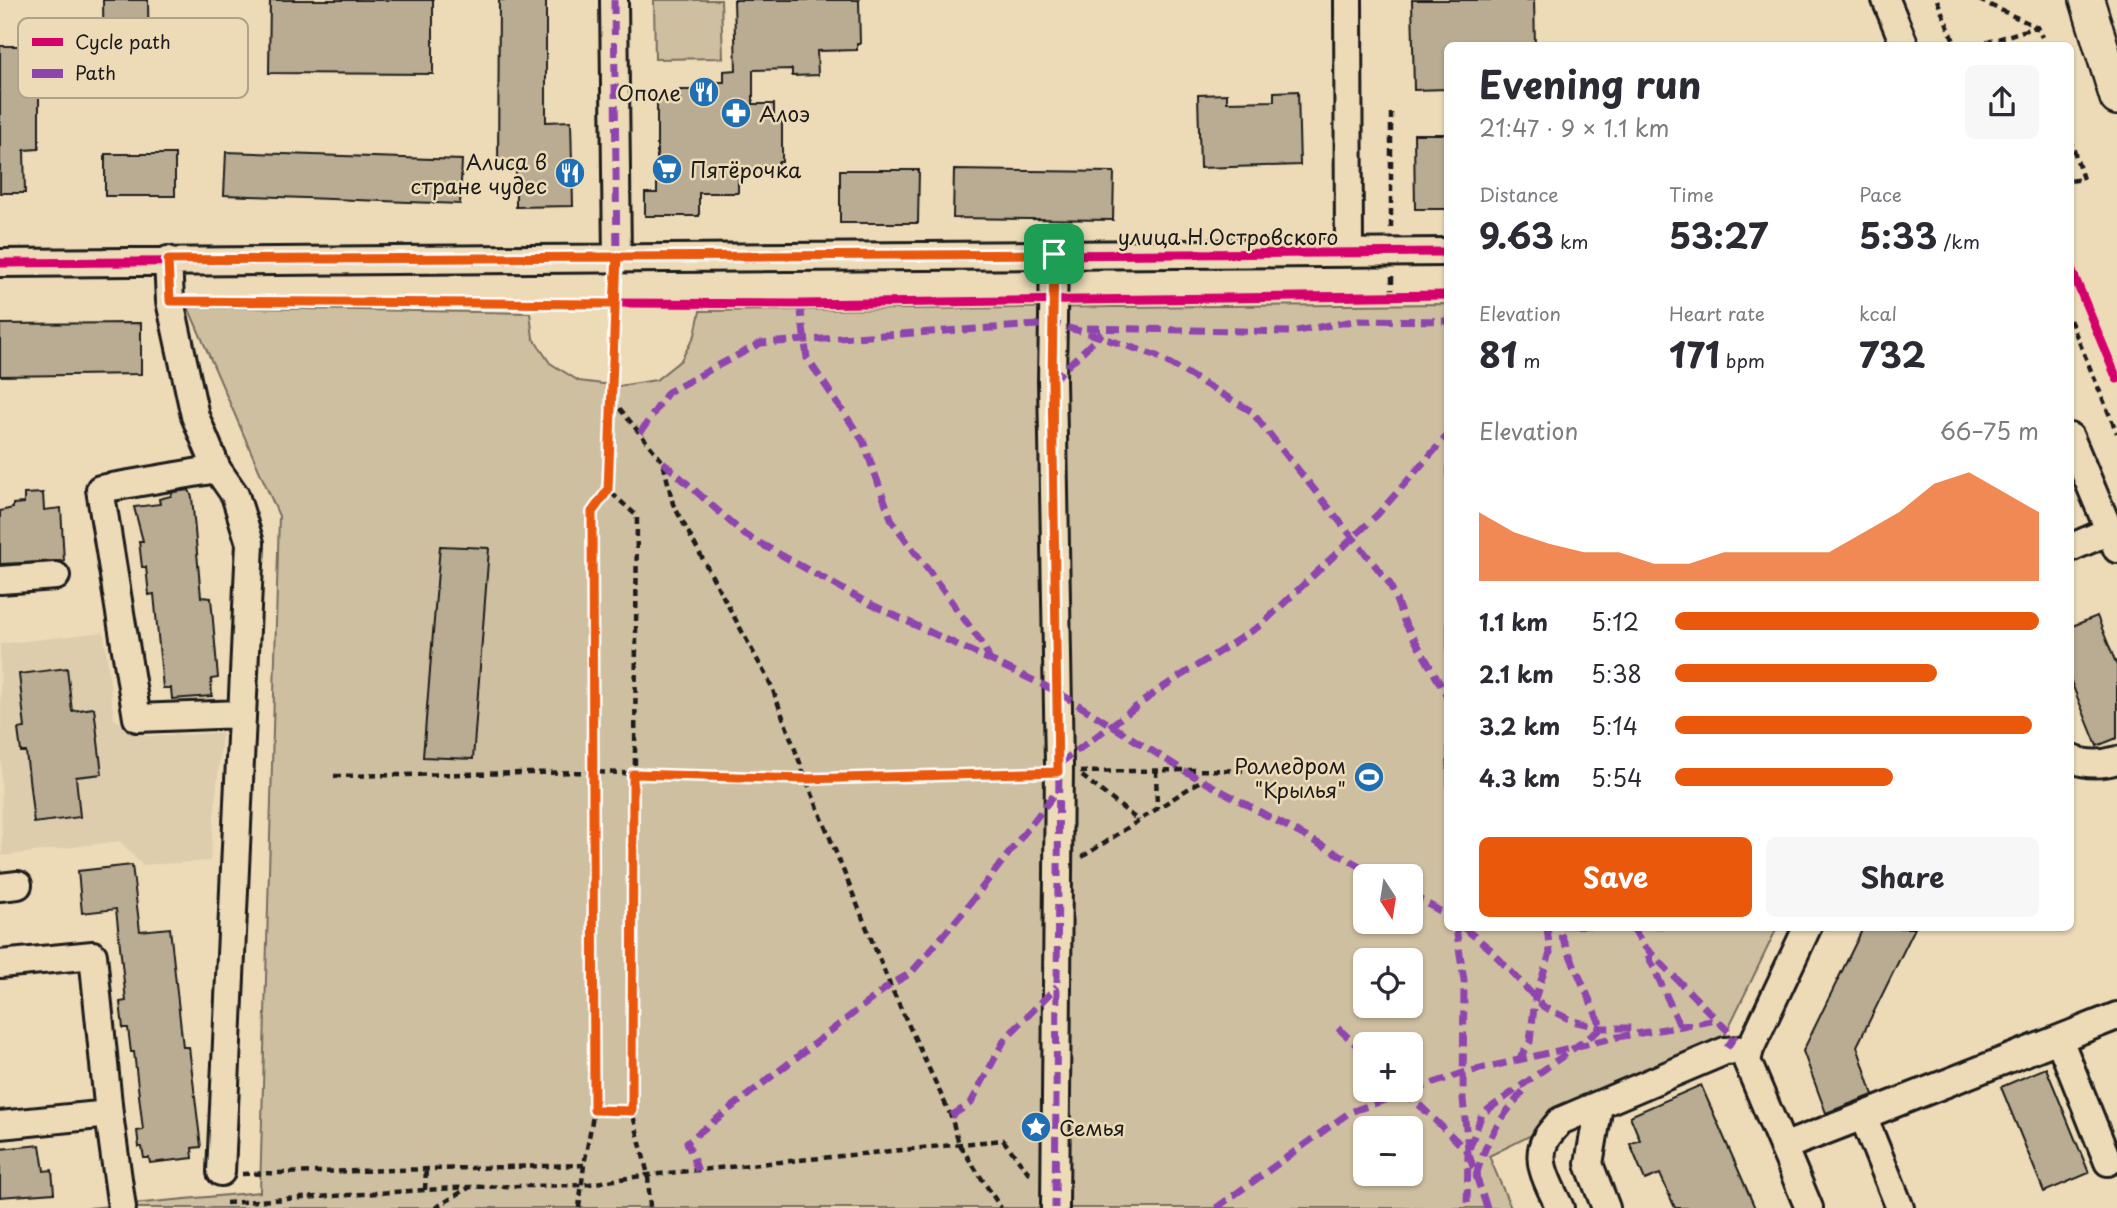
<!DOCTYPE html>
<html lang="en">
<head>
<meta charset="utf-8">
<style>
  body { margin:0; font-family:"Playpen Sans",sans-serif; background:#f7f7f7; color:#2b2b33; height:100vh; display:flex; flex-direction:column; font-size:26px; white-space:nowrap }
  * { box-sizing:border-box; margin:0 }
  p { font-size:23px; color:#7c7c81 }
  .icon { flex:none; width:38px; height:38px; fill:none; stroke:currentColor; stroke-width:2; stroke-linecap:round; stroke-linejoin:round }
  .map { position:relative; flex:1; overflow:hidden }
  .panel { position:absolute; left:1444px; top:42px; width:630px; height:889px; display:flex; flex-direction:column; background:#fff; border-radius:10px; box-shadow:0 2px 5px #0004 }
  .panel>* { flex:none }
  .needle { width:46px; rotate:168deg }
  .controls { position:absolute; left:1353px; top:864px; display:grid; gap:14px }
  .controls a { display:grid; place-items:center; width:70px; height:70px; border-radius:10px; background:#fff; box-shadow:0 2px 5px #0004; font-size:35px }
  .pin { position:absolute; display:grid; place-items:center; width:60px; height:60px; color:#fff; margin:-30px; border-radius:14px; box-shadow:0 4px 10px #0006 }
  .round { display:grid; place-items:center; flex:none; width:74px; height:74px; border-radius:10px; background:#f7f7f7 }
  .summary { display:flex; align-items:center; justify-content:space-between; height:119px; padding:0 35px }
  h1 { font-size:38px; font-weight:700; line-height:52px }
  .figures { display:grid; grid-template-columns:repeat(3,1fr); gap:10px; height:119px; padding:7px 35px }
  .figures div { display:grid; align-content:center }
  .figures b { font-size:35px; font-weight:700 }
  .figures small { font-size:19px; font-weight:400 }
  .figures p { font-size:19px }
  .chart { height:196px; padding:14px 35px }
  .chart p { display:flex; justify-content:space-between }
  .chart svg { width:100%; height:126px; margin-top:7px; fill:#ea580c; opacity:.7 }
  .cta { display:flex; gap:14px; margin-top:auto; padding:14px 35px }
  .cta a { flex:1; height:80px; border-radius:10px; background:#ea580c; color:#fff; font-size:28px; font-weight:700; line-height:80px; text-align:center }
  .cta a+a { background:#f7f7f7; color:#2b2b33 }
  ul { padding:0 35px; list-style:none; font-size:23px }
  li { display:grid; grid-template-columns:112px 84px 1fr; align-items:center; height:52px }
  li i { height:18px; border-radius:9px; background:#ea580c }
  .map>svg:first-child { display:block }
  .built { fill:#ddcdad }
  .green { fill:#cfbfa1; stroke:#766e5e; stroke-width:2; fill-rule:evenodd }
  .building { fill:#b9ac92; stroke:#1c1c1c; stroke-width:2 }
  .lines { fill:none; stroke-linecap:round; stroke-linejoin:round }
  .minor-casing { stroke:#1c1c1c; stroke-width:32 }
  .major-casing { stroke:#1c1c1c; stroke-width:38 }
  .path { stroke:#1c1c1c; stroke-width:4.5; stroke-dasharray:7 5; stroke-linecap:butt }
  .minor { stroke:#eddbb8; stroke-width:26 }
  .major { stroke:#eddbb8; stroke-width:33 }
  .quiet { stroke:#8e44ad; stroke-width:7; stroke-dasharray:14 7; stroke-linecap:butt }
  .cycleway-casing { stroke:#eddbb8; stroke-width:13 }
  .cycleway { stroke:#d6006c; stroke-width:9 }
  .route-casing { stroke:#fff; stroke-width:14 }
  .route { stroke:#ea580c; stroke-width:9 }
  .labels { text-anchor:middle; dominant-baseline:central; stroke-width:5; stroke-linejoin:round; paint-order:stroke }
  .poi-label { font-size:21px; fill:#1c1c1c; stroke:#eddbb8; text-anchor:end }
  .street-label { font-size:21px; fill:#1c1c1c; stroke:#eddbb8 }
  .key { fill:#eddbb8; stroke:#aea289; stroke-width:2 }
  .key-label { font-size:19px; fill:#1c1c1c }
</style>
</head>
<body>
<div class="map">
<svg width="2117" height="1208" viewBox="0 0 2117 1208">
  <rect width="100%" height="100%" fill="#eddbb8"/>
  <filter id="ink" filterUnits="userSpaceOnUse"><feTurbulence type="fractalNoise" baseFrequency=".0143" numOctaves="2"/><feDisplacementMap in="SourceGraphic" scale="14" xChannelSelector="R" yChannelSelector="G"/><feConvolveMatrix kernelMatrix="1 2 1 2 8 2 1 2 1" color-interpolation-filters="sRGB"/></filter>
  <g filter="url(#ink)">
    <path class="built" d="M104,632L114,719L147,736L222,733L210,861L142,865L120,841L2,856L0,644Z"/>
    <path class="green" d="M654,0H721L723,58L655,59Z
      M1447,304V928H1777L1722,1041L1489,1156L1511,1208H89L260,1192L279,516L188,307L530,313L533,338L550,363L579,381L619,386L656,380L681,360L695,335L700,311ZM1365,877H1410V922H1365ZM1365,961H1410V1006H1365ZM1365,1045H1410V1090H1365ZM1365,1129H1410V1174H1365Z"/>
    <path class="building" d="M103,0H148L149,71H104Z
      M270,0H433V74L269,73Z
      M499,0H546V122L571,121L573,206L516,207V170H498Z
      M734,0H859L860,44H857V50L817,51L818,75L792,76V69L753,70V104H774V118H782V162H778V168L738,169V193H699V216H645V193H657V100H680V90H699V82H724V71L736,70Z
      M1412,0H1534L1535,46H1447V89L1414,90Z
      M0,46H34L35,55H39V149L24,150L25,193H0Z
      M1298,91L1300,165L1200,168L1198,95L1227,94V102L1274,101V92Z
      M1414,134H1447V209H1415Z
      M226,152L462,160L460,204L224,195Z
      M105,154H175V196H105Z
      M840,170H919L918,223H840Z
      M954,170L1114,172L1113,220L953,218Z
      M141,323V374L0,376V324Z
      M189,490L192,497L201,597L211,598L218,678L211,679L212,696L172,699L171,688H163L154,594L149,595L146,567H142L139,541H143L134,507L160,504L159,499L171,496L173,492Z
      M43,493L44,510L61,508L64,561L0,564V511L13,508V504L24,503V494Z
      M440,546L489,548L473,759L423,757Z
      M2097,616L2117,666V738L2097,746L2070,679V627Z
      M67,668L72,711L94,708L102,774L76,777L80,817L34,823L26,752H21L18,729L25,728L19,674Z
      M132,865L140,931L170,928L183,1047H189L201,1147L192,1148L193,1158L150,1163L149,1158H144L142,1147H139L137,1131L143,1130L134,1052H131L128,1028H123L120,1002L126,1001L116,909L82,913L78,871Z
      M1863,928H1915L1857,1046L1873,1095L1826,1113L1803,1051Z
      M2046,1068L2089,1173L2044,1192L2001,1087Z
      M1701,1085L1755,1208H1675L1660,1174L1645,1180L1630,1144L1640,1140L1630,1116Z
      M40,1145L44,1171L52,1170L54,1193L0,1197V1149Z"/>
    <g class="lines">
      <g class="minor-casing">
        <path id="minor" d="M614,0L617,257
          M1348,0L1349,252
          M1886,0L1905,46
          M1054,254L1052,381L1059,764L1055,1208
          M168,260L170,301L195,416L217,469L235,495L250,543L221,1172
          M0,263L1447,252
          M2070,437L2117,549
          M217,469L100,489L137,718L241,714
          M2070,548L2109,531
          M0,580L56,576
          M2070,758C2085,765 2101,765 2117,760
          M0,887L18,885
          M1807,928L1750,1049L1747,1061L1809,1208
          M0,964L93,955L109,1114L122,1208
          M2059,1039L2108,1162
          M1599,1105L1589,1164L1606,1208
          M1863,1116L2117,1016
          M0,1125L109,1114
          M1783,1147L1863,1116L1900,1208
          M1560,1208C1551,1188 1533,1161 1546,1139C1549,1133 1556,1127 1560,1121L1725,1051L1750,1049"/>
      </g>
      <g class="major-casing">
        <path id="major" d="M2087,0L2117,98"/>
      </g>
      <path class="path" d="M1937,0L1956,46
        M1979,0L2037,27L2042,37
        M1975,46L2036,27
        M1391,113V229
        M2070,138L2083,179L2070,181
        M1392,276V296
        M615,279L608,490L637,516L632,1111L648,1175L650,1208
        M192,301L614,304L1030,302
        M1074,301L1447,295
        M2070,320L2117,433
        M612,399L663,462L673,504L771,685L806,779L890,985L951,1116L959,1144L1001,1208
        M1156,770L1157,808
        M1080,772L1183,770L1296,771
        M334,776L592,772L806,779L1036,773
        M1082,776L1139,821
        M1082,857L1202,780
        M594,1110L632,1111
        M242,1174L584,1165
        M425,1190L426,1168
        M226,1203L470,1187L582,1185L648,1175L1003,1140L1028,1172L1033,1173
        M435,1208L470,1187
        M579,1208L584,1165L594,1110L592,512L608,490"/>
      <use href="#minor" class="minor"/>
      <use href="#major" class="major"/>
      <path class="quiet" d="M614,0L617,257
        M1054,254L1052,381L1059,764L1055,1208
        M800,304L807,358L863,441L892,521L984,646L990,661
        M1086,328L1291,332L1359,320L1447,321
        M1052,381L1102,333
        M640,433L668,392L761,343L1054,324L1091,334L1155,355L1251,411L1390,584L1404,621L1447,696
        M663,462L745,535L866,602L1056,691L1183,770L1380,877
        M1059,764L1160,689L1261,625L1378,514L1447,436
        M1410,894L1447,915
        M1456,928L1464,980L1463,1099L1468,1149
        M1464,928L1489,948L1544,1007L1573,1021L1602,1028H1636
        M1633,928L1644,946L1717,1020
        M1648,955L1680,1026
        M1338,1028L1365,1053
        M1518,1061L1530,1042L1535,999L1550,953L1547,928
        M1404,1090L1468,1152L1467,1208
        M951,1116L971,1103L1005,1039L1057,986
        M698,1171L687,1142L890,985L911,973L964,911L1057,791
        M1476,1176C1487,1137 1499,1120 1525,1089
        M1216,1208L1350,1112L1463,1073L1612,1038L1717,1020L1734,1037L1725,1051
        M1487,1208L1468,1152L1482,1114L1602,1028L1558,928"/>
      <g class="cycleway-casing">
        <path id="cycleway" d="M0,263L1447,252
          M2070,266L2117,379
          M170,301L800,304L1447,295"/>
      </g>
      <use href="#cycleway" class="cycleway"/>
    </g>
  </g>
  <g class="lines" filter="url(#ink)">
    <g class="route-casing">
      <path id="route" d="M1054,254L617,257L614,304L170,301L168,260L617,257L608,490L592,512L594,1110L632,1111L633,774L806,779L1058,772L1052,381L1054,254"/>
    </g>
    <use href="#route" class="route"/>
  </g>
  <defs>
    <g id="restaurant-disc" transform="scale(1.575)"><circle r="9.5" fill="#1f6fb2" stroke="#eddbb8"/><path d="M-5-6h1v4h1v-4h1v4h1v-4h1v5L-1.5 .5V6h-2V.5L-5-1ZM5-6V6H3V1.5H1.5Q1.5-4 5-6Z" fill="#fff"/></g>
    <g id="pharmacy-disc" transform="scale(1.575)"><circle r="9.5" fill="#1f6fb2" stroke="#eddbb8"/><path d="M-2-6h4v4h4v4h-4v4h-4v-4h-4v-4h4Z" fill="#fff"/></g>
    <g id="supermarket-disc" transform="scale(1.575)"><circle r="9.5" fill="#1f6fb2" stroke="#eddbb8"/><path d="M-6-5.5h2.5l.6 2H6L4.5 2H-2.5L-4.4-4H-6ZM-1.5 3.2a1.3 1.3 0 1 0 .1 0ZM3 3.2a1.3 1.3 0 1 0 .1 0Z" fill="#fff"/></g>
    <g id="stadium-disc" transform="scale(1.575)"><circle r="9.5" fill="#1f6fb2" stroke="#eddbb8"/><path d="M0-5a6.5 5 0 1 0 0 10a6.5 5 0 1 0 0-10ZM-3.5-1.8h7v3.6h-7Z" fill="#fff"/></g>
    <g id="sight-disc" transform="scale(1.575)"><circle r="9.5" fill="#1f6fb2" stroke="#eddbb8"/><path d="M0-6L1.8-2.2L6-1.7L2.9 1.2L3.7 5.4L0 3.3L-3.7 5.4L-2.9 1.2L-6-1.7L-1.8-2.2Z" fill="#fff"/></g>
  </defs>
  <g fill-rule="evenodd">
    <use href="#restaurant-disc" x="704" y="92"/>
    <use href="#pharmacy-disc" x="736" y="113"/>
    <use href="#supermarket-disc" x="667" y="169"/>
    <use href="#restaurant-disc" x="570" y="173"/>
    <use href="#stadium-disc" x="1369" y="777"/>
    <use href="#sight-disc" x="1036" y="1127"/>
  </g>
  <g class="labels">
    <g class="poi-label">
      <text x="681" y="92">Ополе</text>
      <text x="759" y="113" text-anchor="start">Алоэ</text>
      <text x="547" y="161">Алиса в<tspan x="547" dy="24">стране чудес</tspan></text>
      <text x="690" y="169" text-anchor="start">Пятёрочка</text>
      <text x="1346" y="765">Ролледром<tspan x="1346" dy="24">"Крылья"</tspan></text>
      <text x="1059" y="1127" text-anchor="start">Семья</text>
    </g>
    <g class="street-label">
      <text x="1228" y="236">улица Н.Островского</text>
    </g>
  </g>
  <rect x="18" y="18" width="230" height="80" rx="10" class="key"/>
  <rect x="32" y="38" width="31" height="8" fill="#d6006c"/>
  <rect x="32" y="69" width="31" height="9" fill="#8e44ad"/>
  <g class="key-label">
    <text x="75" y="49">Cycle path</text>
    <text x="75" y="80">Path</text>
  </g>
</svg>
<div class="controls">
<a><svg class="needle" viewBox="-14 -14 28 28"><path d="M0-13l5 13h-10z" fill="#e53935"/><path d="M0 13l5-13h-10z" fill="#7c7c81"/></svg></a>
<a><svg class="icon" aria-label="locate" viewBox="0 0 24 24"><circle cx="12" cy="12" r="6"/><path d="M12 2v4M12 18v4M2 12h4M18 12h4"/></svg></a>
<a>+</a>
<a>−</a>
</div>
<div class="pin" style="left:1054px;top:254px;background:#1e9e55"><svg class="icon" aria-label="arrive" viewBox="0 0 24 24"><path d="M6 21V4h12l-3 4 3 4H6"/></svg></div>
<section class="panel">
<div class="summary"><div><h1>Evening run</h1><p>21:47 · 9 × 1.1 km</p></div><a class="round"><svg class="icon" aria-label="share" viewBox="0 0 24 24"><path d="M12 15V3M7 8l5-5 5 5M5 13v7h14v-7"/></svg></a></div>
<div class="figures">
<div><p>Distance</p><b>9.63<small> km</small></b></div>
<div><p>Time</p><b>53:27</b></div>
<div><p>Pace</p><b>5:33<small> /km</small></b></div>
</div>
<div class="figures">
<div><p>Elevation</p><b>81<small> m</small></b></div>
<div><p>Heart rate</p><b>171<small> bpm</small></b></div>
<div><p>kcal</p><b>732</b></div>
</div>
<div class="chart"><p><span>Elevation</span>66–75 m</p>
<svg viewBox="0 0 160 44" preserveAspectRatio="none"><path d="M0 44V20L10 27L20 31L30 34L40 34L50 38L60 38L70 34L80 34L90 34L100 34L110 27L120 20L130 10L140 6L150 13L160 20V44z"/></svg>
</div>
<ul>
<li><b>1.1 km</b>5:12<i style="width:100%"></i></li>
<li><b>2.1 km</b>5:38<i style="width:72%"></i></li>
<li><b>3.2 km</b>5:14<i style="width:98%"></i></li>
<li><b>4.3 km</b>5:54<i style="width:60%"></i></li>
</ul>
<div class="cta"><a>Save</a><a>Share</a></div>
</section>
</div>
</body>
</html>
